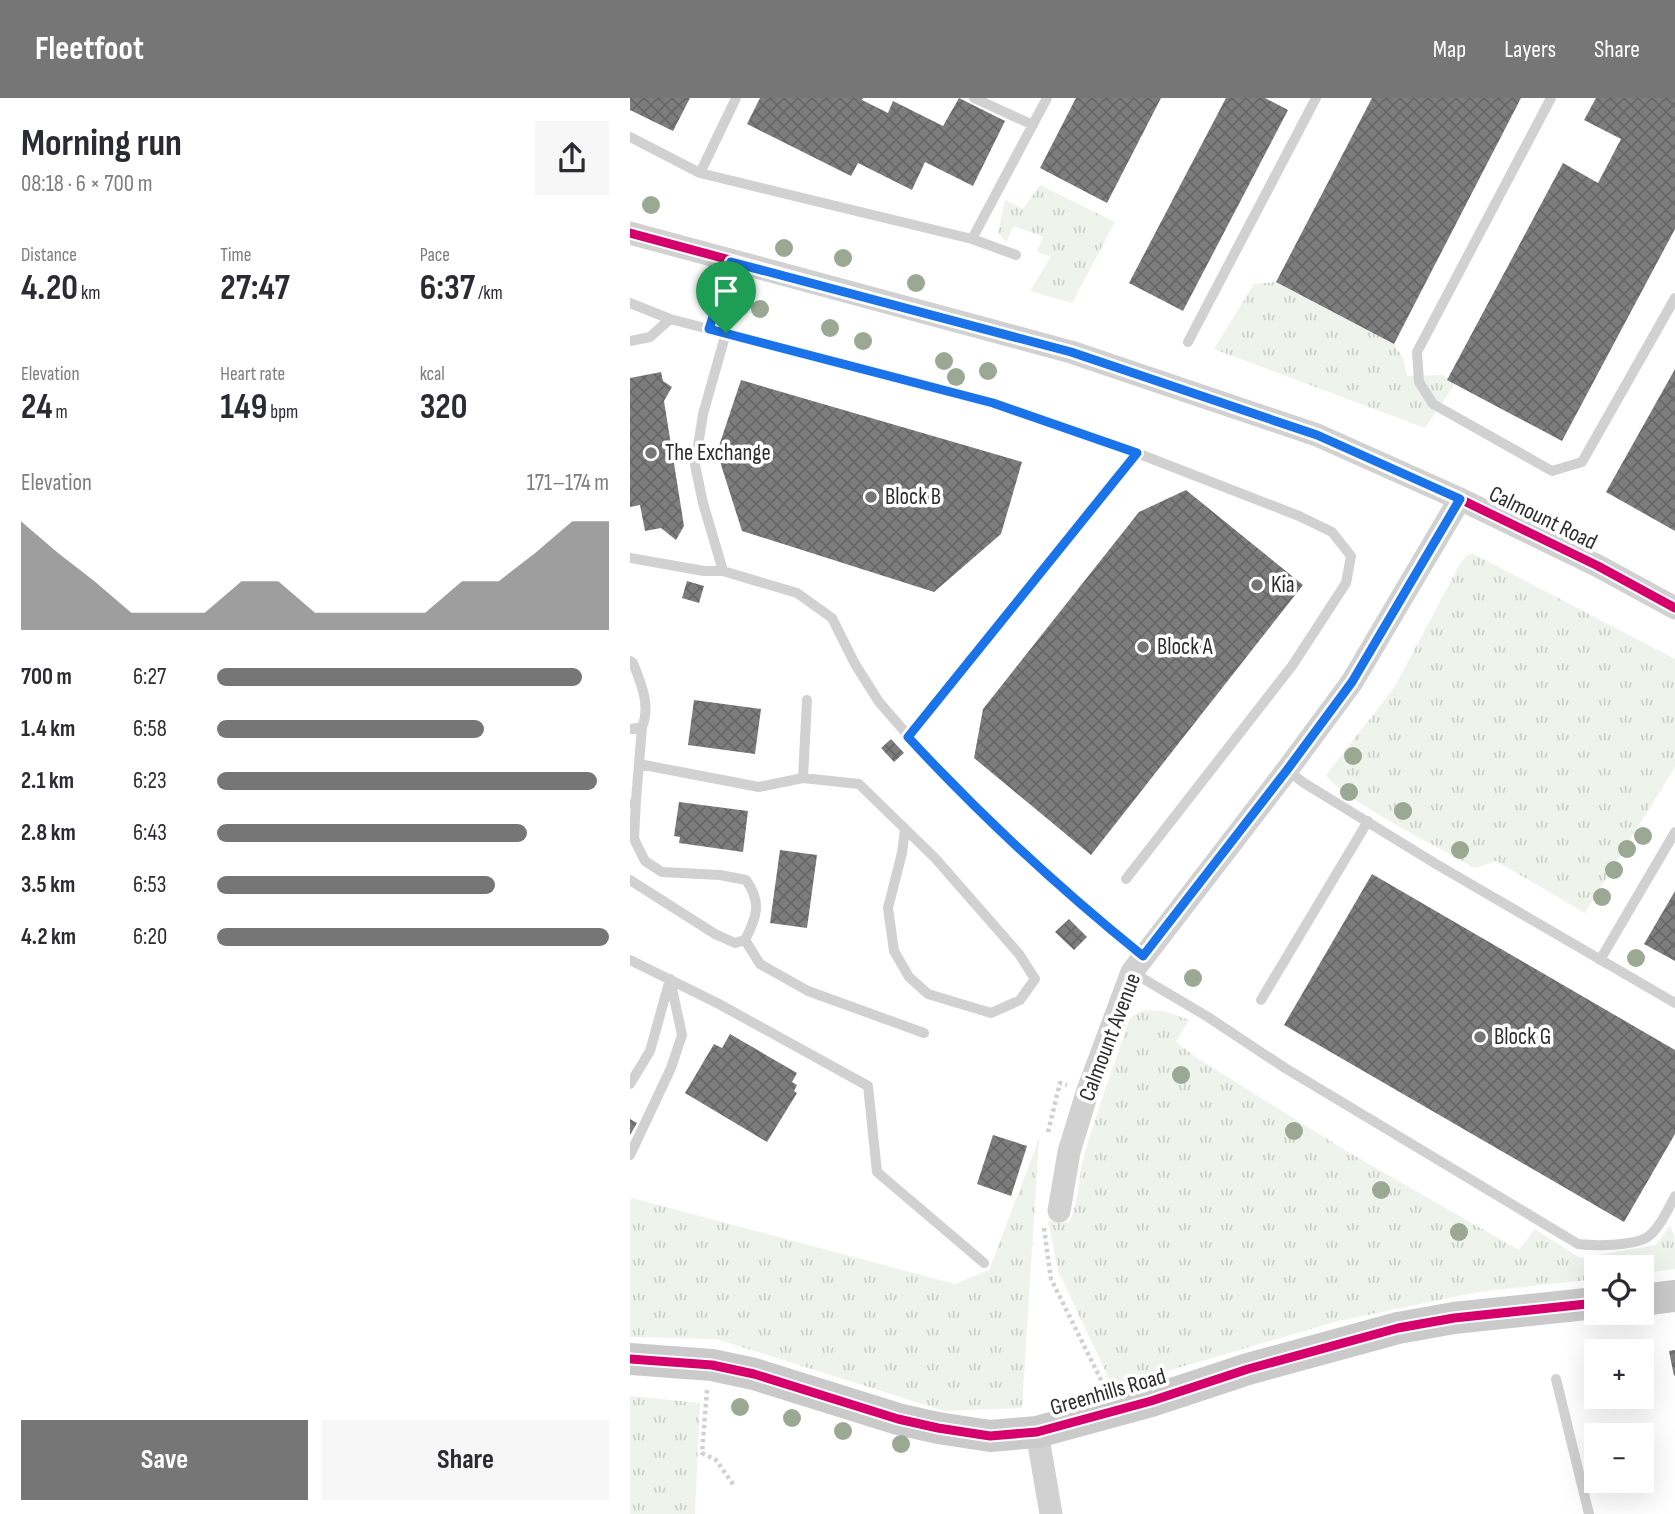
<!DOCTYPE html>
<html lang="en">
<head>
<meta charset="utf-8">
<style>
  body { margin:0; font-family:"Sofia Sans Condensed",sans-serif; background:#f7f7f7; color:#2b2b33; height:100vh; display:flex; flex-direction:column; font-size:26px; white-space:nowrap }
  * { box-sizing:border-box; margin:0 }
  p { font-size:23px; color:#7c7c81 }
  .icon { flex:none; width:38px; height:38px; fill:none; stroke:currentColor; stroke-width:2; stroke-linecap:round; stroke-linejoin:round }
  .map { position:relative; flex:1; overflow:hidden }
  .side { display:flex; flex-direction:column; background:#fff; width:630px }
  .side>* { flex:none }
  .controls { position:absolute; left:954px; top:1157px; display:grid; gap:14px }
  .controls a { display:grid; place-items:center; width:70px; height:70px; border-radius:0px; background:#fff; box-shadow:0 7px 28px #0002; font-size:35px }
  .pin { position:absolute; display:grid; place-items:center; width:60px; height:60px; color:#fff; margin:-72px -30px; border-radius:50% 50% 50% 0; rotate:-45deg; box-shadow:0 0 7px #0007 }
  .pin .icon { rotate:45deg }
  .round { display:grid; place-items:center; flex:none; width:74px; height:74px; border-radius:0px; background:#f7f7f7 }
  .head { display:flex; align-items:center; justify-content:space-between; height:119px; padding:0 21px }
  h1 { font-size:38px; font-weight:700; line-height:52px }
  .figures { display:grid; grid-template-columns:repeat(3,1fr); gap:10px; height:119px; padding:7px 21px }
  .figures div { display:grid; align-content:center }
  .figures b { font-size:35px; font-weight:700 }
  .figures small { font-size:19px; font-weight:400 }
  .figures p { font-size:19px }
  .chart { height:196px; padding:14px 21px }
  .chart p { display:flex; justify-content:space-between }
  .chart svg { width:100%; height:126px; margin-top:7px; fill:#767676; opacity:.7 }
  .primary-button { display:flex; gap:14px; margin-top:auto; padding:14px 21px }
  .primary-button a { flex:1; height:80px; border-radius:0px; background:#767676; color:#fff; font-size:28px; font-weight:700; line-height:80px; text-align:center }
  .primary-button a+a { background:#f7f7f7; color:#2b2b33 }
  ul { padding:0 21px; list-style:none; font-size:23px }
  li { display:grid; grid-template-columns:112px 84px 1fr; align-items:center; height:52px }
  li i { height:18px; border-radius:9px; background:#767676 }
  header { display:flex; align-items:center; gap:42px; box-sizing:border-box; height:98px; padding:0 35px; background:#767676; color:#fff }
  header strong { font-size:33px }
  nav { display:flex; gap:38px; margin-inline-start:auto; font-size:24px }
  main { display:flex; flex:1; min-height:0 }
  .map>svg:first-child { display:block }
  .grass { fill:url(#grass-tufts) }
  .building { fill:url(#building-cross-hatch) }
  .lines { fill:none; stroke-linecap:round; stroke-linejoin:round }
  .path { stroke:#d1d1d1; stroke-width:4.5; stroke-dasharray:3.5 3.5; stroke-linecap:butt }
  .service { stroke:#d1d1d1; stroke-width:10 }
  .minor { stroke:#d1d1d1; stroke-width:23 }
  .secondary { stroke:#cacaca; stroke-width:32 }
  .cycleway-casing { stroke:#fff; stroke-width:13 }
  .cycleway { stroke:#d6006c; stroke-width:9 }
  .tree { fill:#9ba994 }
  .route-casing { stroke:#fff; stroke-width:14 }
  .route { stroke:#1a73e8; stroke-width:9 }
  .poi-dot { fill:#767676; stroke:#fff; stroke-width:2.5 }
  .labels { text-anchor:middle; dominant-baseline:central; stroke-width:7; stroke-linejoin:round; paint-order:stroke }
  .poi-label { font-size:23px; fill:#2c2c2c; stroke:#fff; text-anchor:start }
  .street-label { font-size:23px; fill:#2c2c2c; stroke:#fff }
</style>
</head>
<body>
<header>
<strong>Fleetfoot</strong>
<nav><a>Map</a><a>Layers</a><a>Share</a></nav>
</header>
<main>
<section class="side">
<div class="head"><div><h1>Morning run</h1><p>08:18 · 6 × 700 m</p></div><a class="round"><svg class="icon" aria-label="share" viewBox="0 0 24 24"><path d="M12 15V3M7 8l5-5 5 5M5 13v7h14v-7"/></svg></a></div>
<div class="figures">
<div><p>Distance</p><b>4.20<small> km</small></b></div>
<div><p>Time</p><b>27:47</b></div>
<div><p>Pace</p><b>6:37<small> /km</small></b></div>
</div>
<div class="figures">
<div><p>Elevation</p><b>24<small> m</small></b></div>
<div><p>Heart rate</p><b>149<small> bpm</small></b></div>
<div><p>kcal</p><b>320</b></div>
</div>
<div class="chart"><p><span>Elevation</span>171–174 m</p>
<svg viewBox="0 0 160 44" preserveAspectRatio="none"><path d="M0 44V6L10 17L20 27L30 38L40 38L50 38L60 27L70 27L80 38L90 38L100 38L110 38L120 27L130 27L140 17L150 6L160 6V44z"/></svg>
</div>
<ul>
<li><b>700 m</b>6:27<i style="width:93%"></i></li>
<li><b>1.4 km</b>6:58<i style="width:68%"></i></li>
<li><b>2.1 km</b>6:23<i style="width:97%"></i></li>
<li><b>2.8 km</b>6:43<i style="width:79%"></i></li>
<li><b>3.5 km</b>6:53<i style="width:71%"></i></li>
<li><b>4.2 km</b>6:20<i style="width:100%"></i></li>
</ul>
<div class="primary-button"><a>Save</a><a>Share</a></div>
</section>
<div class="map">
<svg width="1045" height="1416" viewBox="0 0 1045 1416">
  <defs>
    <pattern id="grass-tufts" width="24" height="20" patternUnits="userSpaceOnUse" patternTransform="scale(1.75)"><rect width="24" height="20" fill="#eef3eb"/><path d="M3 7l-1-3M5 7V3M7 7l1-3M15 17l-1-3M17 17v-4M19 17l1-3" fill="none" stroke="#ccd0ca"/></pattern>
    <pattern id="building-cross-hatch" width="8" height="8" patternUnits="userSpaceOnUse" patternTransform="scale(1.75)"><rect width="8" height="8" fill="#7d7d7d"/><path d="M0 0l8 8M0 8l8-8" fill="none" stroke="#676767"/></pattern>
  </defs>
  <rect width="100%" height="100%" fill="#fff"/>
  <path class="grass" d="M410,87L485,124L442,205L400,193L421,159L407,154L413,139L384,128L376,144L368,135L375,102L393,111Z
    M646,184L764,246L773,260L777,278L813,277L825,286L795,330L584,251L624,186Z
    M842,455L1045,561V669L955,815L866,763L845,770C815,753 710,700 696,677L764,590L830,466L836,458Z
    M513,912L534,913L559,922L546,944L567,960L718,1054L889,1152L905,1131L950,1160L1026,1147L1040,1127L1045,1141V1171L1012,1175V1169H966V1181L848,1194L708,1223L483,1289L428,1173L418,1123L439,1124C449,1105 448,1082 453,1061C467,1013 484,967 500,920Z
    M409,1041L392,1310L314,1313L87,1241L0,1239V1102L2,1100L325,1186L359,1172Z
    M0,1298L70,1305L65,1416H0Z"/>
  <path class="building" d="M0,0H60L43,33L0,12Z
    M130,0H233L232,2L258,15L263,3L313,28L329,0L375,23L343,88L295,64L282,92L228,65L221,78L117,26Z
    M446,0H531L477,105L410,70Z
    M596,0H635L658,12L553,213L499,185Z
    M742,0H891L764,246L646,184Z
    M966,0H1045V131L932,343L817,282L933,65L968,85L991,41L954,22Z
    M1045,271V433L976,394Z
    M31,274L33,283L42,289L34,303L54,428L46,442L31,430L15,433L10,407L0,409V280Z
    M111,282L392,364L371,436L304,494L112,433L87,354Z
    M556,392L673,487L461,757L344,660L353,611L509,414Z
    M57,483L74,488L69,505L52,500Z
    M64,602L131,611L125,656L58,647Z
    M261,641L274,655L264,664L251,650Z
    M49,704L118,713L113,754L49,745L50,739L44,738Z
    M150,752L187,757L177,830L140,825Z
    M742,776L1045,952V1036L994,1124L654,927Z
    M1045,793V863L1014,846Z
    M439,821L457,839L444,852L425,834Z
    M100,936L167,975L162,984L167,987L164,993L167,995L137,1044L55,995L84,946L92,950Z
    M0,1021L7,1025L0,1037Z
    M363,1037L397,1048L381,1098L347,1086Z
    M1045,1252V1277L1044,1278L1039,1253Z"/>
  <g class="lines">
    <path class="path" d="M83,216L95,182
      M418,1034L430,985L437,987
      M414,1130L421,1181L475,1290
      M77,1292L72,1355L86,1362L105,1389"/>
    <path class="service" d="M344,0L403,27
      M921,0L787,254L789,284L803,306L922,373L952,364L1045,200
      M0,39L70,75L342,141L386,157
      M70,75L106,0
      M342,141L417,0
      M0,205L40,221
      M96,235L73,316L65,367L73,405L93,473L167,495L202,520L225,566L249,604L309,673L441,797L513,858
      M0,243L20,239L40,221L363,305L507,355L669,418L702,434L721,458L716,485L662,568L496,781
      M558,244L686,0
      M0,460L74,473H93
      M0,563L3,565C11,585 21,608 12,629L0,631
      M278,639L507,355
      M9,666L129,689L173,680L177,602
      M657,672L674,685L806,766L1045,905
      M173,680L229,686L305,760L389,856L405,881L390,902L361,915L298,896L279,879L264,853L258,810L272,755L275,731
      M3,706L6,702L12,629
      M0,782L85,836L105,845L115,842C127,819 132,804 116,782L90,777L32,774L15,763L4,741L6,702
      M115,842L130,866L178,893L294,935
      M0,862L89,906L238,988L247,1074L354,1165
      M970,862L1045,734
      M502,874L578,919L655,970L948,1146C966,1148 1000,1148 1016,1140C1029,1132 1038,1111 1045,1098
      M631,902L738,723
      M0,986L20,953L39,885
      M0,1057L41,970L52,937L40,881
      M926,1281L959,1416"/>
    <path class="minor" d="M0,135L441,254L687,337L830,401L968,468L1045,510
      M429,1113L439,1054L457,995L502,874L657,672L722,584L830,401
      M407,1334L421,1416"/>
    <path class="secondary" d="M1012,1202L1045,1198
      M0,1261L82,1267L124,1276L268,1321L308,1330L360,1338L407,1334L521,1303L618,1271L768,1230L824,1220L966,1205"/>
    <g class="cycleway-casing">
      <path id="cycleway" d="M0,135L441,254L687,337L830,401L968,468L1045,510
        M0,1261L82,1267L124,1276L268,1321L308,1330L360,1338L407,1334L521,1303L618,1271L768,1230L824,1220L966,1205"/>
    </g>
    <use href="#cycleway" class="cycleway"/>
  </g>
  <g class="tree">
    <circle cx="21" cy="107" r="9"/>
    <circle cx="154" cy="150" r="9"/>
    <circle cx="213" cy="160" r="9"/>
    <circle cx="286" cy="185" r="9"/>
    <circle cx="130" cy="211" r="9"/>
    <circle cx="200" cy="230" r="9"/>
    <circle cx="233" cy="243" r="9"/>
    <circle cx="314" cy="263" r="9"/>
    <circle cx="358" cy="273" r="9"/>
    <circle cx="326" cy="279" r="9"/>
    <circle cx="723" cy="658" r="9"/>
    <circle cx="719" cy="694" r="9"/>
    <circle cx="773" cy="713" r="9"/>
    <circle cx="1013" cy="738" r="9"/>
    <circle cx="997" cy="751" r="9"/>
    <circle cx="830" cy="752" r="9"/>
    <circle cx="984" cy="772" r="9"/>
    <circle cx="972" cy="799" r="9"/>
    <circle cx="1006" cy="860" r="9"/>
    <circle cx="563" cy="880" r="9"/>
    <circle cx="551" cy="977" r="9"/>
    <circle cx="664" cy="1033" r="9"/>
    <circle cx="751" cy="1092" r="9"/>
    <circle cx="829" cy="1134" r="9"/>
    <circle cx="110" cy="1309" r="9"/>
    <circle cx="162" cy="1320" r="9"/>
    <circle cx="213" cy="1333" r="9"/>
    <circle cx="271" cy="1346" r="9"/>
  </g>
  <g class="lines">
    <g class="route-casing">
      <path id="route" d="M101,164L441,254L687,337L830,401L722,584L657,672L513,858C430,791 350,717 278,639L507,355L363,305L79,231Z"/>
    </g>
    <use href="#route" class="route"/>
  </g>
  <g class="poi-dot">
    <circle cx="21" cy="355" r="7"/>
    <circle cx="241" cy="399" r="7"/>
    <circle cx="627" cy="487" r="7"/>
    <circle cx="513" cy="549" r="7"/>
    <circle cx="850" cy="939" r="7"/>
  </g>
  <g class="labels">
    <g class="poi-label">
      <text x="35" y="355">The Exchange</text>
      <text x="255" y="399">Block B</text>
      <text x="641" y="487">Kia</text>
      <text x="527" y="549">Block A</text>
      <text x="864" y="939">Block G</text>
    </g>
    <g class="street-label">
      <text transform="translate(913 420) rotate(26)">Calmount Road</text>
      <text transform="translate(480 939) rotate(-69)">Calmount Avenue</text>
      <text transform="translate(478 1294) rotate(-16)">Greenhills Road</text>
    </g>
  </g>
</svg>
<div class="controls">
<a><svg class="icon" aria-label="locate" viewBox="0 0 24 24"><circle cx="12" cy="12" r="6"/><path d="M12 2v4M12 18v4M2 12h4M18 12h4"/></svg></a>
<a>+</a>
<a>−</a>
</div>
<div class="pin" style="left:96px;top:235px;background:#1e9e55"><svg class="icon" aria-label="arrive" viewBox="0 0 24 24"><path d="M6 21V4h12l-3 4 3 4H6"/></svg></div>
</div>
</main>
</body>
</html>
